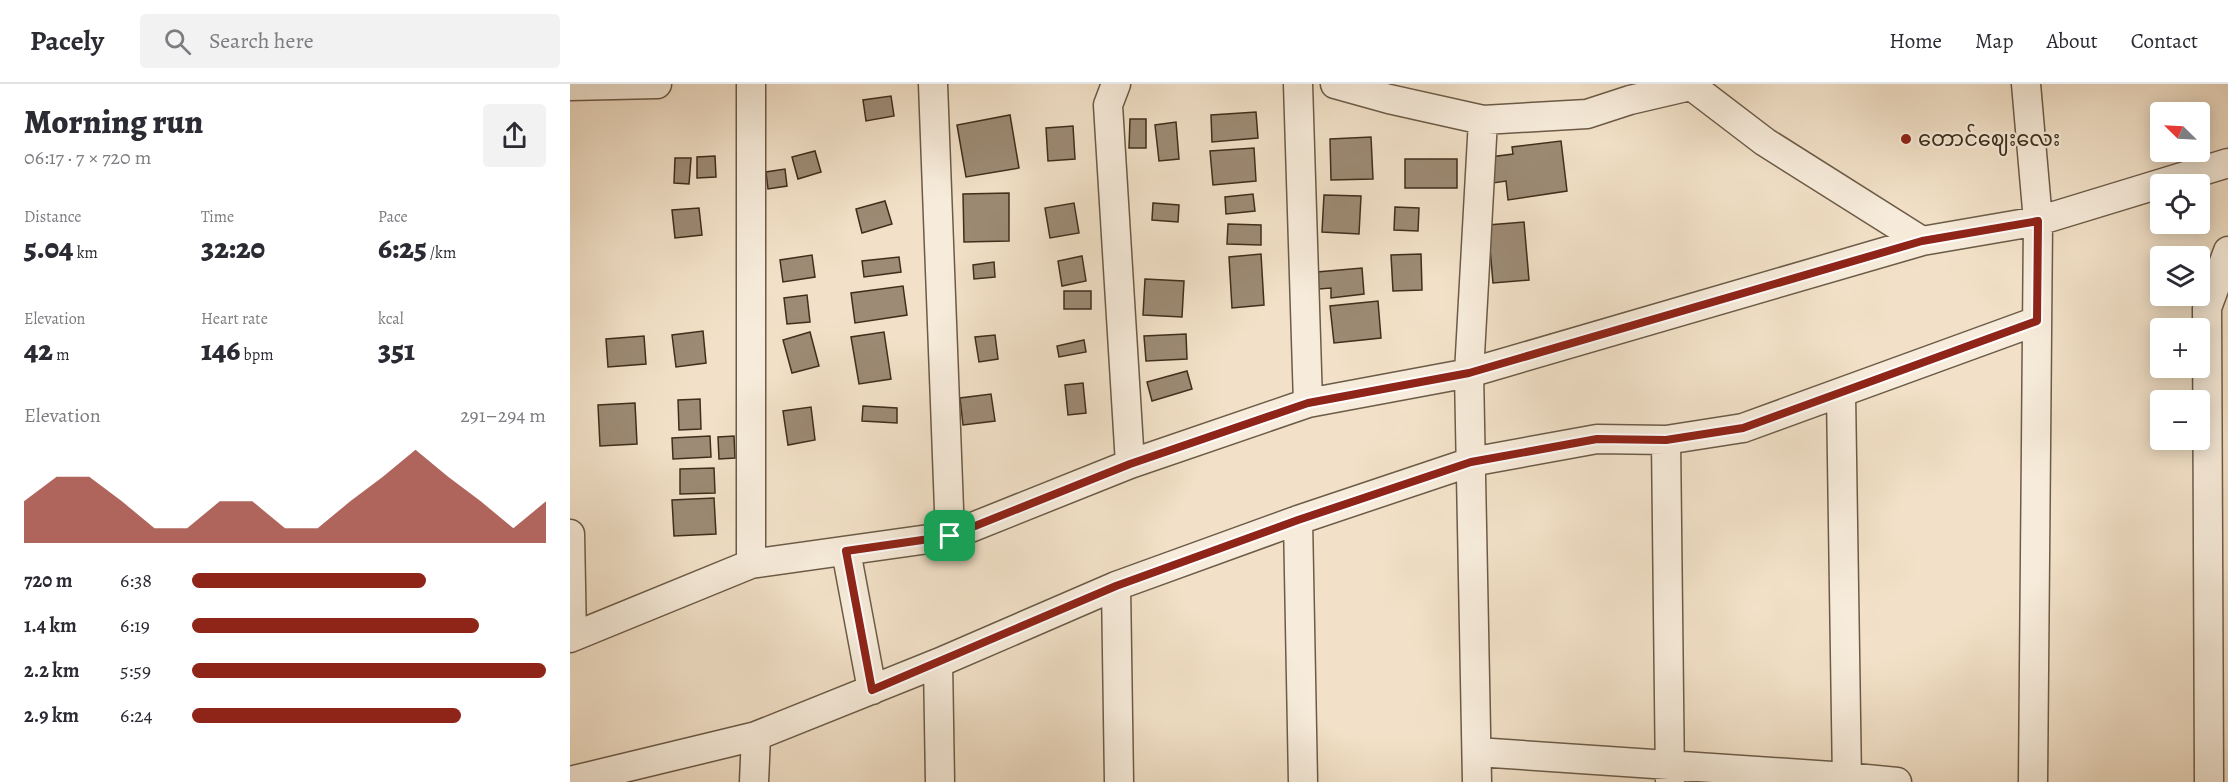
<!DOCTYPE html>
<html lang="en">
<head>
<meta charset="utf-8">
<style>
  body { margin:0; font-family:Alegreya,"Noto Sans Myanmar",serif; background:#f2f2f3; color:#2b2b33; height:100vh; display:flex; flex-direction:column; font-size:22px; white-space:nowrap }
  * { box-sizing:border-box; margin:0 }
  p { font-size:20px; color:#7c7c81 }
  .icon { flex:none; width:33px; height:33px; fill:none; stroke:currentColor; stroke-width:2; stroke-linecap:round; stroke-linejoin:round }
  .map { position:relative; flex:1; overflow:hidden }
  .sheet { display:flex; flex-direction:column; background:#fff; width:570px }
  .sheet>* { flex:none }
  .needle { width:39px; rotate:294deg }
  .controls { position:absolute; left:1580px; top:18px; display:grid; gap:12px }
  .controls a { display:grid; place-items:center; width:60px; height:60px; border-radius:6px; background:#fff; box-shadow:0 3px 15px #0003; font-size:30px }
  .pin { position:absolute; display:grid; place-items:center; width:51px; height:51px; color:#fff; margin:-26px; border-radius:12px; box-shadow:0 3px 9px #0006 }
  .round { display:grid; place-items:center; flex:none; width:63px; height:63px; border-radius:6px; background:#f2f2f3 }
  .summary { display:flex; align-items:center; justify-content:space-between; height:102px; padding:0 24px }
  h1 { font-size:33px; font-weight:800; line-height:45px }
  .figures { display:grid; grid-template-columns:repeat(3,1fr); gap:9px; height:102px; padding:6px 24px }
  .figures div { display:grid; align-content:center }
  .figures b { font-size:30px; font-weight:800 }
  .figures small { font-size:16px; font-weight:400 }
  .figures p { font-size:16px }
  .chart { height:168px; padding:12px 24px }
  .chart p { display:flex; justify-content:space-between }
  .chart svg { width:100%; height:108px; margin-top:6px; fill:#8f2418; opacity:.7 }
  ul { padding:0 24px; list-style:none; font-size:20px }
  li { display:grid; grid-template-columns:96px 72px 1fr; align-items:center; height:45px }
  li i { height:15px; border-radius:8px; background:#8f2418 }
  header { display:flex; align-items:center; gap:36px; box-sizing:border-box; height:84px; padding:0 30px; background:#fff; border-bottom:2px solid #e1e1e2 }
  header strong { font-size:28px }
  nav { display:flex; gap:33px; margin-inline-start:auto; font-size:21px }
  .search { width:420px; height:54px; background:#f2f2f3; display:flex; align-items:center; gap:15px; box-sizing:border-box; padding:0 21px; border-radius:6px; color:#7c7c81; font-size:22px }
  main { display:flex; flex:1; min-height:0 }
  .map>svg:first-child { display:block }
  .building { fill:#9d8b75; stroke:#402e1c; stroke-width:1.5 }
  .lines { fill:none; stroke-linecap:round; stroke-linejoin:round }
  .street-casing { stroke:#6c5b47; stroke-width:31 }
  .street { stroke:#f7ecdb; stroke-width:28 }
  .route-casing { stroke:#fff; stroke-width:12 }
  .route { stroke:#8f2418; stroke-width:8 }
  .poi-dot { fill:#8f2418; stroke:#f7ecdb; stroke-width:2 }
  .labels { text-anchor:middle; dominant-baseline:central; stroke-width:4.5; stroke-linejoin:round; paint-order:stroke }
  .poi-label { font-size:21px; fill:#402e1c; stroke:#f7ecdb; text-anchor:start }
</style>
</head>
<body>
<header>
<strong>Pacely</strong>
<div class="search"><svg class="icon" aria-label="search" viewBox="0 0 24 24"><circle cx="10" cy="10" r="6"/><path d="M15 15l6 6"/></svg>Search here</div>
<nav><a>Home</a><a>Map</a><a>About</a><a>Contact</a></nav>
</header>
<main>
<section class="sheet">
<div class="summary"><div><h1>Morning run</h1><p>06:17 · 7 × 720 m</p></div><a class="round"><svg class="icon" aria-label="share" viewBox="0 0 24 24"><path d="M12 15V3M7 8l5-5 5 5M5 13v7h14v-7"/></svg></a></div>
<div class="figures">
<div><p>Distance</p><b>5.04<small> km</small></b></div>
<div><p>Time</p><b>32:20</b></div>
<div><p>Pace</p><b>6:25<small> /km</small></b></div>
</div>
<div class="figures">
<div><p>Elevation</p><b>42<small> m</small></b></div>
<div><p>Heart rate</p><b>146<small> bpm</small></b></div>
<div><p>kcal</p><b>351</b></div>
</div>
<div class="chart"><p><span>Elevation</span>291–294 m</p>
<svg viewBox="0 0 160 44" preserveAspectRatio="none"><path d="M0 44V27L10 17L20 17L30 27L40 38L50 38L60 27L70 27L80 38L90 38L100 27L110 17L120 6L130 17L140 27L150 38L160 27V44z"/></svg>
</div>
<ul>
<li><b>720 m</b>6:38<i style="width:66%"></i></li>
<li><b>1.4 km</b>6:19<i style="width:81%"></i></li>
<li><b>2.2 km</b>5:59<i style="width:100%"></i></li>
<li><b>2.9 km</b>6:24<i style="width:76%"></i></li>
</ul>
</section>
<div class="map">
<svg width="1658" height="698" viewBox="0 0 1658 698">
  <rect width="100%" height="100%" fill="#f2e1c8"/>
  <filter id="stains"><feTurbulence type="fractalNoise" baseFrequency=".00333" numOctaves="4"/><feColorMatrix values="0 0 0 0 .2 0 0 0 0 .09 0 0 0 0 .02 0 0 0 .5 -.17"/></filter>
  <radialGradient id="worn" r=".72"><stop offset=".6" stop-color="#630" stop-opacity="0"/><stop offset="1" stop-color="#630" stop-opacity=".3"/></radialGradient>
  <path class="building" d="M321,12L324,32L296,37L293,16Z
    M686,28L688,54L642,58L641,31Z
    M440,31L449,84L396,93L387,41Z
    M560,35H576V64H559Z
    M606,38L609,75L589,77L585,41Z
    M503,42L505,75L478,77L476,44Z
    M801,53L803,95L761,96L760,55Z
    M991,57L997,107L938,116L936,97L923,99L920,73L943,70L942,63Z
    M684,64L686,97L643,101L640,67Z
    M245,67L251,88L228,95L222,73Z
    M145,72L146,93L127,94V73Z
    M105,74H121L119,100L104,99Z
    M835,75H887V104H835Z
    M215,85L217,102L198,105L196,88Z
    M439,109V157L394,158L393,110Z
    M683,110L685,127L656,130L655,113Z
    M754,111L791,112L789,150L752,148Z
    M315,117L322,140L292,149L286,125Z
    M504,119L509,149L480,154L475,124Z
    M583,119L609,121L608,138L582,136Z
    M825,123L849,124L848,147L824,146Z
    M129,124L132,151L105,154L102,126Z
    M954,138L959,196L923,199L918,141Z
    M658,140L691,141V161L657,160Z
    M691,170L694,221L662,224L659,173Z
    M851,170L852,206L823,207L821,171Z
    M242,171L245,193L213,198L210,176Z
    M512,172L516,197L492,202L488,177Z
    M329,173L331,188L294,193L292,177Z
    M424,178L425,193L404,195L403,181Z
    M792,184L794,210L761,214V204L749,205L747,188Z
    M575,195L614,197L612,233L573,231Z
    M333,202L337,231L285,239L281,209Z
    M494,207H521V225H494Z
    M237,211L240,238L217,240L214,214Z
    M808,217L811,254L764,259L760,222Z
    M133,247L136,279L106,283L102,251Z
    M240,248L249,282L222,289L213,256Z
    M314,248L321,295L289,300L281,253Z
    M616,250L617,275L576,277L574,252Z
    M425,251L428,275L409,278L405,253Z
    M74,252L76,280L38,283L36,255Z
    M514,256L516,268L489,273L487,262Z
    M617,287L622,305L582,317L577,298Z
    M513,299L516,329L498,331L495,301Z
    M421,310L425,337L393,341L390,314Z
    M130,315L131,345L109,346L108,316Z
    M65,319L67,360L30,362L28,321Z
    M293,322L327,324V339L292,337Z
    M241,323L245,356L218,361L213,327Z
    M140,352L141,373L103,375L102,354Z
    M164,352L165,374L149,375L148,353Z
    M144,384L145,409L110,410V385Z
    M144,414L146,450L104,452L102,416Z"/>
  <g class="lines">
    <g class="street-casing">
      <path id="street" d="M363,0L380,452
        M546,0L538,21L560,380
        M728,0L738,319
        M765,0L819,15L913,36L1017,30L1060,16L1120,2
        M1119,0L1195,58L1352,157
        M1456,0L1468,137L1463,698
        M0,2L87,0
        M1271,310L1277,698
        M1096,356L1100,698
        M728,436L733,698
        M0,450L2,553
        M276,467L302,606
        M181,480V0
        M546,502L549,698
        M0,554L181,480L380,452L560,380L738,319L899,289L1352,157L1468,137L1658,79
        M368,579L370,698
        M907,668L1276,693L1327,698
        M0,697L186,652L368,579L546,502L728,436L901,378L1027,355L1096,356L1173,344L1467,237
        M184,698L186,652
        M907,698L899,289L913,36
        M1639,698L1637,224L1658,167"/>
    </g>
    <use href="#street" class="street"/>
  </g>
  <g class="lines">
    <g class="route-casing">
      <path id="route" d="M1468,137L1467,237L1173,344L1096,356L1027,355L901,378L728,436L546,502L302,606L276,467L380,452L560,380L738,319L899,289L1352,157Z"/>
    </g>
    <use href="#route" class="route"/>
  </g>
  <circle class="poi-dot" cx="1336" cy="55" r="6"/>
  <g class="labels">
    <g class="poi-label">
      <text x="1348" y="55">တောင်ဈေးလေး</text>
    </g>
  </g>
  <rect width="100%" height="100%" filter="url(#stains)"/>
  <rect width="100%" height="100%" fill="url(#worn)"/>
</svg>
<div class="controls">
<a><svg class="needle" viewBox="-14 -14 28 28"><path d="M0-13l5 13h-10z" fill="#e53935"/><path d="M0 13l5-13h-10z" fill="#7c7c81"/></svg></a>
<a><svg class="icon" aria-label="locate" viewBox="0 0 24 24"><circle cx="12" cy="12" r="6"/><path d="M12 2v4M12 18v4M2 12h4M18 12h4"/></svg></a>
<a><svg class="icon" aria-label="layers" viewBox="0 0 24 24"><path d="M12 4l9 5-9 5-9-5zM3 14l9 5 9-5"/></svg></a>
<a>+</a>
<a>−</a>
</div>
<div class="pin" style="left:380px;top:452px;background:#1e9e55"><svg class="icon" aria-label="arrive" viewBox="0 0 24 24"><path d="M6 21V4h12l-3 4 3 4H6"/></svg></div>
</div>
</main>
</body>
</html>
